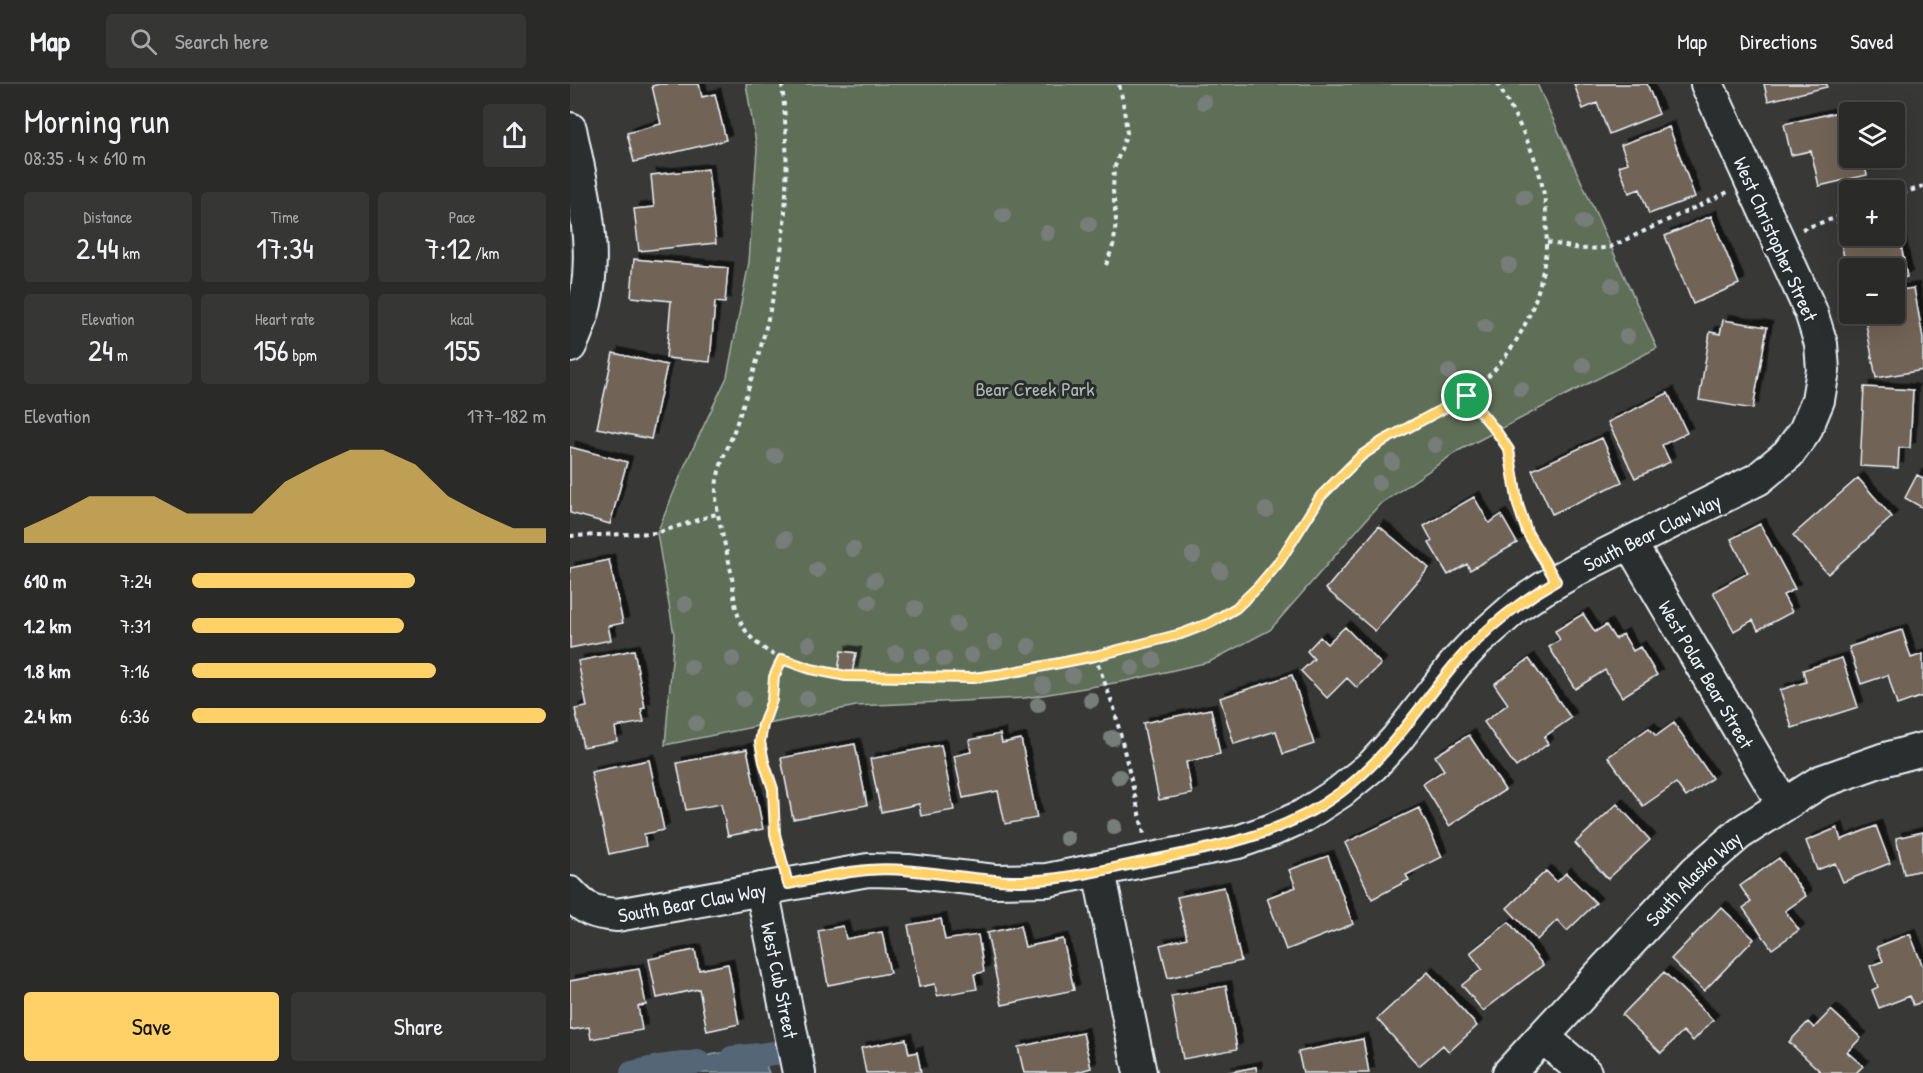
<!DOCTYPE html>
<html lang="en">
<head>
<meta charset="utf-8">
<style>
  body { margin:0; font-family:"Patrick Hand",sans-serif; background:#363634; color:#f1f3f6; height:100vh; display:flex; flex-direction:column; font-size:22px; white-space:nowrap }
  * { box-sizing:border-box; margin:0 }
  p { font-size:20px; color:#a5a7a8 }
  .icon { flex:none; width:33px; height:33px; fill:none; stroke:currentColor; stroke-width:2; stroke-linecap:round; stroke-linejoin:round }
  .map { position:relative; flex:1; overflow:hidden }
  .panel { display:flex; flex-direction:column; background:#2a2a28; width:570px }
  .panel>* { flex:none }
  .tools { position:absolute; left:1269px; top:18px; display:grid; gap:12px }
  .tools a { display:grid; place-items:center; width:66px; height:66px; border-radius:6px; background:#2a2a28; box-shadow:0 6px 24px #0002,0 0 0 2px #464645; font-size:30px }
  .pin { position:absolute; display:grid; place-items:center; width:51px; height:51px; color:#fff; margin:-26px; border:3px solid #fff; border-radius:50%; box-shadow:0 2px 6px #0007 }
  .round { display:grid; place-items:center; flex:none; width:63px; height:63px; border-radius:6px; background:#363634 }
  .summary { display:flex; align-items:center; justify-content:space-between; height:102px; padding:0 24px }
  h1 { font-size:33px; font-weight:600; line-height:45px }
  .stats { display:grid; grid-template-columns:repeat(3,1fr); gap:9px; height:102px; padding:6px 24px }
  .stats div { display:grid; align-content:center; border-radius:6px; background:#363634; text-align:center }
  .stats b { font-size:30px; font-weight:600 }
  .stats small { font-size:16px; font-weight:400 }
  .stats p { font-size:16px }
  .chart { height:168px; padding:12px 24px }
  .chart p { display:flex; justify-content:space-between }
  .chart svg { width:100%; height:108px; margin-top:6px; fill:#ffd166; opacity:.7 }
  .action { display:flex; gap:12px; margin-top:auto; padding:12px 24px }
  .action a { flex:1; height:69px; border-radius:6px; background:#ffd166; color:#111; font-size:24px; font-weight:600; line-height:69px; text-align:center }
  .action a+a { background:#363634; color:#f1f3f6 }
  ul { padding:0 24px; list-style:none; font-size:20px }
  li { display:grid; grid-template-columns:96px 72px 1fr; align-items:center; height:45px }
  li i { height:15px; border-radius:8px; background:#ffd166 }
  header { display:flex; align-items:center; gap:36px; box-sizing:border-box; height:84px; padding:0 30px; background:#2a2a28; border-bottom:2px solid #464645 }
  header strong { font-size:28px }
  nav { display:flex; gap:33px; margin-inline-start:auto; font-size:21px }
  .search { width:420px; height:54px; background:#363634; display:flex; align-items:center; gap:15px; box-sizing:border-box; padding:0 21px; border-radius:6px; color:#a5a7a8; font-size:22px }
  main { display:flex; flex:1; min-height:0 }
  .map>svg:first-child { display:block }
  .green { fill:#5f6e57; stroke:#a4b0a8; stroke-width:1.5 }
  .water { fill:#546676; stroke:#8f9eaa; stroke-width:1.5 }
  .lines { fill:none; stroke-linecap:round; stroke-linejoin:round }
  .canal { stroke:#546676; stroke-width:24 }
  .building { fill:#716357; stroke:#e8f1f8; stroke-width:1.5; filter:url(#shadow) }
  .minor-casing { stroke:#e8f1f8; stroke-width:36 }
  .path { stroke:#e8f1f8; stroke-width:4; stroke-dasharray:4.5 4.5; stroke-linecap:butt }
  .minor { stroke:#2a2d2e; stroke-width:32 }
  .tree { fill:#777d79 }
  .route-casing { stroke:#fff; stroke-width:12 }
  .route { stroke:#ffd166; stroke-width:8 }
  .labels { text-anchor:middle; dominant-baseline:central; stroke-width:6; stroke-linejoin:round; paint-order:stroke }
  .street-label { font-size:20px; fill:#e8f1f8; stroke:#2a2d2e }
  .park-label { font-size:20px; fill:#aab6b0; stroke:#2a2d2e }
</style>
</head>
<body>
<header>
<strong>Map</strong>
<div class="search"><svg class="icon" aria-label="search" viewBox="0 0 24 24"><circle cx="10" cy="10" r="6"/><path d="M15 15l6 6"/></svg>Search here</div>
<nav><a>Map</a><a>Directions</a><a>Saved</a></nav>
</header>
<main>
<section class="panel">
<div class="summary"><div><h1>Morning run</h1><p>08:35 · 4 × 610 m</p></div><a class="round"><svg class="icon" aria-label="share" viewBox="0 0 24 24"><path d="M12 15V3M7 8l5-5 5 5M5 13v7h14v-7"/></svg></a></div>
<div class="stats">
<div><p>Distance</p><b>2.44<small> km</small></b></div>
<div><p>Time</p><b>17:34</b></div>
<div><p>Pace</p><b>7:12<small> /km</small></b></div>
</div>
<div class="stats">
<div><p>Elevation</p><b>24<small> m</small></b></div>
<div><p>Heart rate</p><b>156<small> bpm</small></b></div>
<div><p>kcal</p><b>155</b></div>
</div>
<div class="chart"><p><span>Elevation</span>177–182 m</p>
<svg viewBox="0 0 160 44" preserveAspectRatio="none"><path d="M0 44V38L10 32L20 25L30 25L40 25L50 32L60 32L70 32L80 19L90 12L100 6L110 6L120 12L130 25L140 32L150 38L160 38V44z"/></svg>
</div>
<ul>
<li><b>610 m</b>7:24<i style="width:63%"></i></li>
<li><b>1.2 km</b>7:31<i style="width:60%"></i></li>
<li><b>1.8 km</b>7:16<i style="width:69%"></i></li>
<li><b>2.4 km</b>6:36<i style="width:100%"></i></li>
</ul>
<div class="action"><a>Save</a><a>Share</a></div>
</section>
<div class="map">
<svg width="1353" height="989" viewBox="0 0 1353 989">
  <defs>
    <filter id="shadow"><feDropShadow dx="5.5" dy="-5.5" stdDeviation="0" flood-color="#0009"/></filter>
  </defs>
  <rect width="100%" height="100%" fill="#383836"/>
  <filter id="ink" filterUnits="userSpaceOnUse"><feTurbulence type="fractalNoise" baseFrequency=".0167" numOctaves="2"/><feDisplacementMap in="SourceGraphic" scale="12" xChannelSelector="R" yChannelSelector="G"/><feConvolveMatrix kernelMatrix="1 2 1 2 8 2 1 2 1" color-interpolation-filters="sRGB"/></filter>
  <g filter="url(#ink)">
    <path class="green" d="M176,0H967L1087,264L888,367L809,421L700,546L639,578L556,597L455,614L286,622L95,661L104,551L87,449L115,381L157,293L179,178L187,65Z"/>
    <path class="water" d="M192,961L197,984L199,989H96L94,980Z"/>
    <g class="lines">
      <path class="canal" d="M162,974L205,969
        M62,989L89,983L128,978"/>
    </g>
    <path class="building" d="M89,0H129L132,13L145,10L156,56L64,78L57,49L91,40L82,2Z
      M1004,0H1077L1089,30L1039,50L1027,19L1013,25Z
      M1194,0H1257V3L1198,17Z
      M1282,25L1283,28H1280V74H1293L1297,91L1249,102L1241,67L1221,71L1214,40Z
      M1099,43L1125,113L1079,130L1070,105L1059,109L1049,82L1058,79L1051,61Z
      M138,85L146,159L69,167L64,125L84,123L81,91Z
      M1141,132L1169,200L1123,220L1095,152Z
      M1280,135V152H1324V140H1327L1337,193L1324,196V184H1280V204L1267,138Z
      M64,175L158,184L155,219L145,218L140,278L96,274L101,217L61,213Z
      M1344,204L1353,254V286L1306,294L1294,230H1324V207Z
      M1153,236L1197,243L1183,325L1129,316L1140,248L1150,250Z
      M43,269L97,281L81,355L27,344Z
      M1294,303L1343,306L1340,364H1329L1328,384L1290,382Z
      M1098,309L1117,349L1092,361L1100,378L1065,394L1038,338Z
      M1032,354L1052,398L982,430L962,386Z
      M0,363L57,378L40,440L0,429Z
      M1347,391L1353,394V424L1335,414Z
      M1288,394L1322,433L1258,490L1223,451Z
      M904,413L919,439L931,431L947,459L900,486L897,480L878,491L859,459L862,457L854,442Z
      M1190,440L1225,505L1213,511L1222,528L1188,546L1183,536L1164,547L1143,508L1178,489L1161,455Z
      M809,442L859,484L805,547L756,505Z
      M39,476L53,539L38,542L41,556L0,564V484Z
      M1013,530L1025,548L1036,541L1045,555L1053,550L1063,567L1070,563L1087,591L1052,613L1035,586L1005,605L979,563L990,556L985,547Z
      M775,543L811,580L787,604L777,594L757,614L731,587L744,575L737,567L750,553L757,560Z
      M1332,546L1341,574L1353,570V612L1327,621L1318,591L1291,600L1279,563Z
      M64,566L75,624L71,625L74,638L45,643L47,657L13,663L5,625L17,623L8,577Z
      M271,567L286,569L282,589L268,587Z
      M1272,574L1288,623L1222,644L1210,606L1236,598L1233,586Z
      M959,575L1001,634L974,653L978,660L946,683L914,638L938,620L924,600Z
      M722,591L744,660L713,670L706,647L664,660L650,614Z
      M641,625L650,670L616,678L622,710L589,716L573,639Z
      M1104,639L1142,694L1116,713L1106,699L1073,722L1038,673L1079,644L1086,652Z
      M430,650L432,659L451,655L467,734L435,740L428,707L393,714L384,672L401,668L399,656Z
      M899,651L935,706L879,742L853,700L874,686L865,672Z
      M285,660L297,721L223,735L211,674Z
      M371,661L384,726L351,732L349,720L311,728L300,675Z
      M177,665L193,745L158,752L151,720L116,726L107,679Z
      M79,676L94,746L74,750L76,762L39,770L21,688Z
      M1047,720L1080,756L1038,795L1005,759Z
      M849,724L872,773L836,791L839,796L802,815L775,759Z
      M1306,742L1320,779L1273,798L1265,779L1247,786L1236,757L1267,744L1271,756Z
      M1353,748V786L1334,790L1326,754Z
      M758,772L783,840L716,866L697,814L726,803L719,786Z
      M1209,774L1236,812L1215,827L1229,846L1202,865L1173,824L1181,818L1170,802Z
      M976,787L987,798L996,789L1026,819L997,847L987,836L967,856L937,824Z
      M654,803L671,877L598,894L590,861L617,854L607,813Z
      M1151,823L1184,855L1134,907L1101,875Z
      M371,835L375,856L408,851L414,888L404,890L407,905L367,912L365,900L349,903L338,841Z
      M939,838L973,881L913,927L892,901L912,885L900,869Z
      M273,842L276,855L312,848L320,889L258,901L248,847Z
      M450,842L455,863L493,855L504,906L432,921L417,849Z
      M1340,850L1353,883V918L1343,921L1340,912L1309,924L1302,906L1308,903L1300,882L1313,877L1307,863Z
      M125,866L129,886L158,880L169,940L137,947L129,905L87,914L79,875Z
      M69,885L76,921L68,922L72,946L21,955L19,943L0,946V897Z
      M858,888L907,942L879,968L873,961L849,982L807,935Z
      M1094,888L1143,936L1123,957L1113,947L1091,969L1052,931Z
      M656,902L667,965L613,975L601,912Z
      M1261,926L1291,954L1277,968L1293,982L1286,989H1252L1219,958L1238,938L1244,944Z
      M513,949L521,984L504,989H454L448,963Z
      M336,955L339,970L347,968L351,988L296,989L291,964Z
      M793,955L799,989H733L728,968Z
      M686,983L687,989H655Z"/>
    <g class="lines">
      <g class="minor-casing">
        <g id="minor">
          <path d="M0,45C15,119 36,190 0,262"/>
          <path id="s1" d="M1060,459L1213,720"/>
          <path d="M529,787L570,989"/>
          <path id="s2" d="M192,805L229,989"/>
          <path id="s3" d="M0,809C15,826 24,829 47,831L298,786L338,787L425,797L477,796L668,758L702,746L733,732L770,708L803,681L826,656L886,579L905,559L947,522L974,504L1011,483L1188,395L1218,370L1235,347L1248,316L1253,286L1251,260L1241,228L1137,0"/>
          <path d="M973,953L1015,989"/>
          <path id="s4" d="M939,989L1126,787L1170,749L1250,698L1312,676L1353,665"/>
        </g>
      </g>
      <path class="path" d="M212,0C220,75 218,153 200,226C191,266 179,305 165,344C158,365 145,388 146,410C146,434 157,464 161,488C164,502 163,517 168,531C181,572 236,587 276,592C298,595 323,593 346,593C366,593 387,595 407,593C456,589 505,576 553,565C591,555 635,548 667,523C706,494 722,448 751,412C762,399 776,386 788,375C821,345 868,335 901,308C964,258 989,173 971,96C963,62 944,31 928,0
        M1324,113L1353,102
        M1232,145L1280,129
        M977,158L1010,165L1038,164L1158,108
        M536,181L544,159L546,136L543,107L544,85L557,49L553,18L549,0
        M897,312L926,347L939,366L948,421L957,448L973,476
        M0,452L87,449L149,429
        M525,572L544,624L574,750
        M212,575L204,593L202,616L193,641L190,658L194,677L203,705L205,750L212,775"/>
      <use href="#minor" class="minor"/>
    </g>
    <g class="tree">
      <circle cx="634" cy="18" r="8"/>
      <circle cx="954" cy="113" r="8"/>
      <circle cx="433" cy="131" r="8"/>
      <circle cx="1013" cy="138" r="8"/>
      <circle cx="519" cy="140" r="8"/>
      <circle cx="477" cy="149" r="8"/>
      <circle cx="939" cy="181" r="8"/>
      <circle cx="1042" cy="201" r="8"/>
      <circle cx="915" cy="242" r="8"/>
      <circle cx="1057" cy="252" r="8"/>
      <circle cx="1013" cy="281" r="8"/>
      <circle cx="879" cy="288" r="8"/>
      <circle cx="951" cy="305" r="8"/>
      <circle cx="865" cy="361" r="8"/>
      <circle cx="205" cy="372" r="8"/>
      <circle cx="822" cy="378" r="8"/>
      <circle cx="809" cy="399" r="8"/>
      <circle cx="696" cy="426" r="8"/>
      <circle cx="215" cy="455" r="8"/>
      <circle cx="283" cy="465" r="8"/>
      <circle cx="623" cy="471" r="8"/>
      <circle cx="247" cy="486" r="8"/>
      <circle cx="650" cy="487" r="8"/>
      <circle cx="305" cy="496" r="8"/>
      <circle cx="299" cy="518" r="8"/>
      <circle cx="115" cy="520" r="8"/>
      <circle cx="345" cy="524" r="8"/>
      <circle cx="387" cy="540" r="8"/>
      <circle cx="425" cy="558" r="8"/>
      <circle cx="239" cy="560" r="8"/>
      <circle cx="459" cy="562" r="8"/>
      <circle cx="326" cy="569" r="8"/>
      <circle cx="401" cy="571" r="8"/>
      <circle cx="352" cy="572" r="8"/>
      <circle cx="162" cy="575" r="8"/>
      <circle cx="374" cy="575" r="8"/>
      <circle cx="583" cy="576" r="8"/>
      <circle cx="121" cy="583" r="8"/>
      <circle cx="562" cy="584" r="8"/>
      <circle cx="502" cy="591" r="8"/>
      <circle cx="473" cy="601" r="8"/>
      <circle cx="173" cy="615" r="8"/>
      <circle cx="237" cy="615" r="8"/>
      <circle cx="521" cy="616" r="8"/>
      <circle cx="468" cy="621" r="8"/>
      <circle cx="126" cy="639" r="8"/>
      <circle cx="542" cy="654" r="8"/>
      <circle cx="549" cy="693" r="8"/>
      <circle cx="544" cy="743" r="8"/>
      <circle cx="497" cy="754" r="8"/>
    </g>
  </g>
  <g class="lines" filter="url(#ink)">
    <g class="route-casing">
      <path id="route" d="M897,312L926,347L939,366L948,421L957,448L986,497C949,518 913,547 885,580C848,624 818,673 771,708C709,754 641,764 568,779C530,787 491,796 452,797C400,798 349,782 298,786C271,788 244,795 218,800L205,750L203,705L194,678L190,658L193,641L202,616L204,593L212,575L241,585L276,592L403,594L433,590L525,572L611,550L640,539L666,524L688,503L709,478L751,412L791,372L813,357Z"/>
    </g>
    <use href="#route" class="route"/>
  </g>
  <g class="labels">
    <g class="street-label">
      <text transform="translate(1206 155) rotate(66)">West Christopher Street</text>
      <text stroke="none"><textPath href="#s3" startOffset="1209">South Bear Claw Way</textPath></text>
      <text stroke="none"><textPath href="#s1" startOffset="152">West Polar Bear Street</textPath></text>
      <text stroke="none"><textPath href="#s4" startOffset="268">South Alaska Way</textPath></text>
      <text stroke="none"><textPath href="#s3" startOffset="130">South Bear Claw Way</textPath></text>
      <text stroke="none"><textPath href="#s2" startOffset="93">West Cub Street</textPath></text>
    </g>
    <g class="park-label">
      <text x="465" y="304">Bear Creek Park</text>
    </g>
  </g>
</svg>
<div class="tools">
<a><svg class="icon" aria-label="layers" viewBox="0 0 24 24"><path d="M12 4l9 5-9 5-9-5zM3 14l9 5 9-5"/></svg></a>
<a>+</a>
<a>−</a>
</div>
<div class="pin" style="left:897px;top:312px;background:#1e9e55"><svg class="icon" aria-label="arrive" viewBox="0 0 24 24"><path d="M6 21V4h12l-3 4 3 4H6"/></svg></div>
</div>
</main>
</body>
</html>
